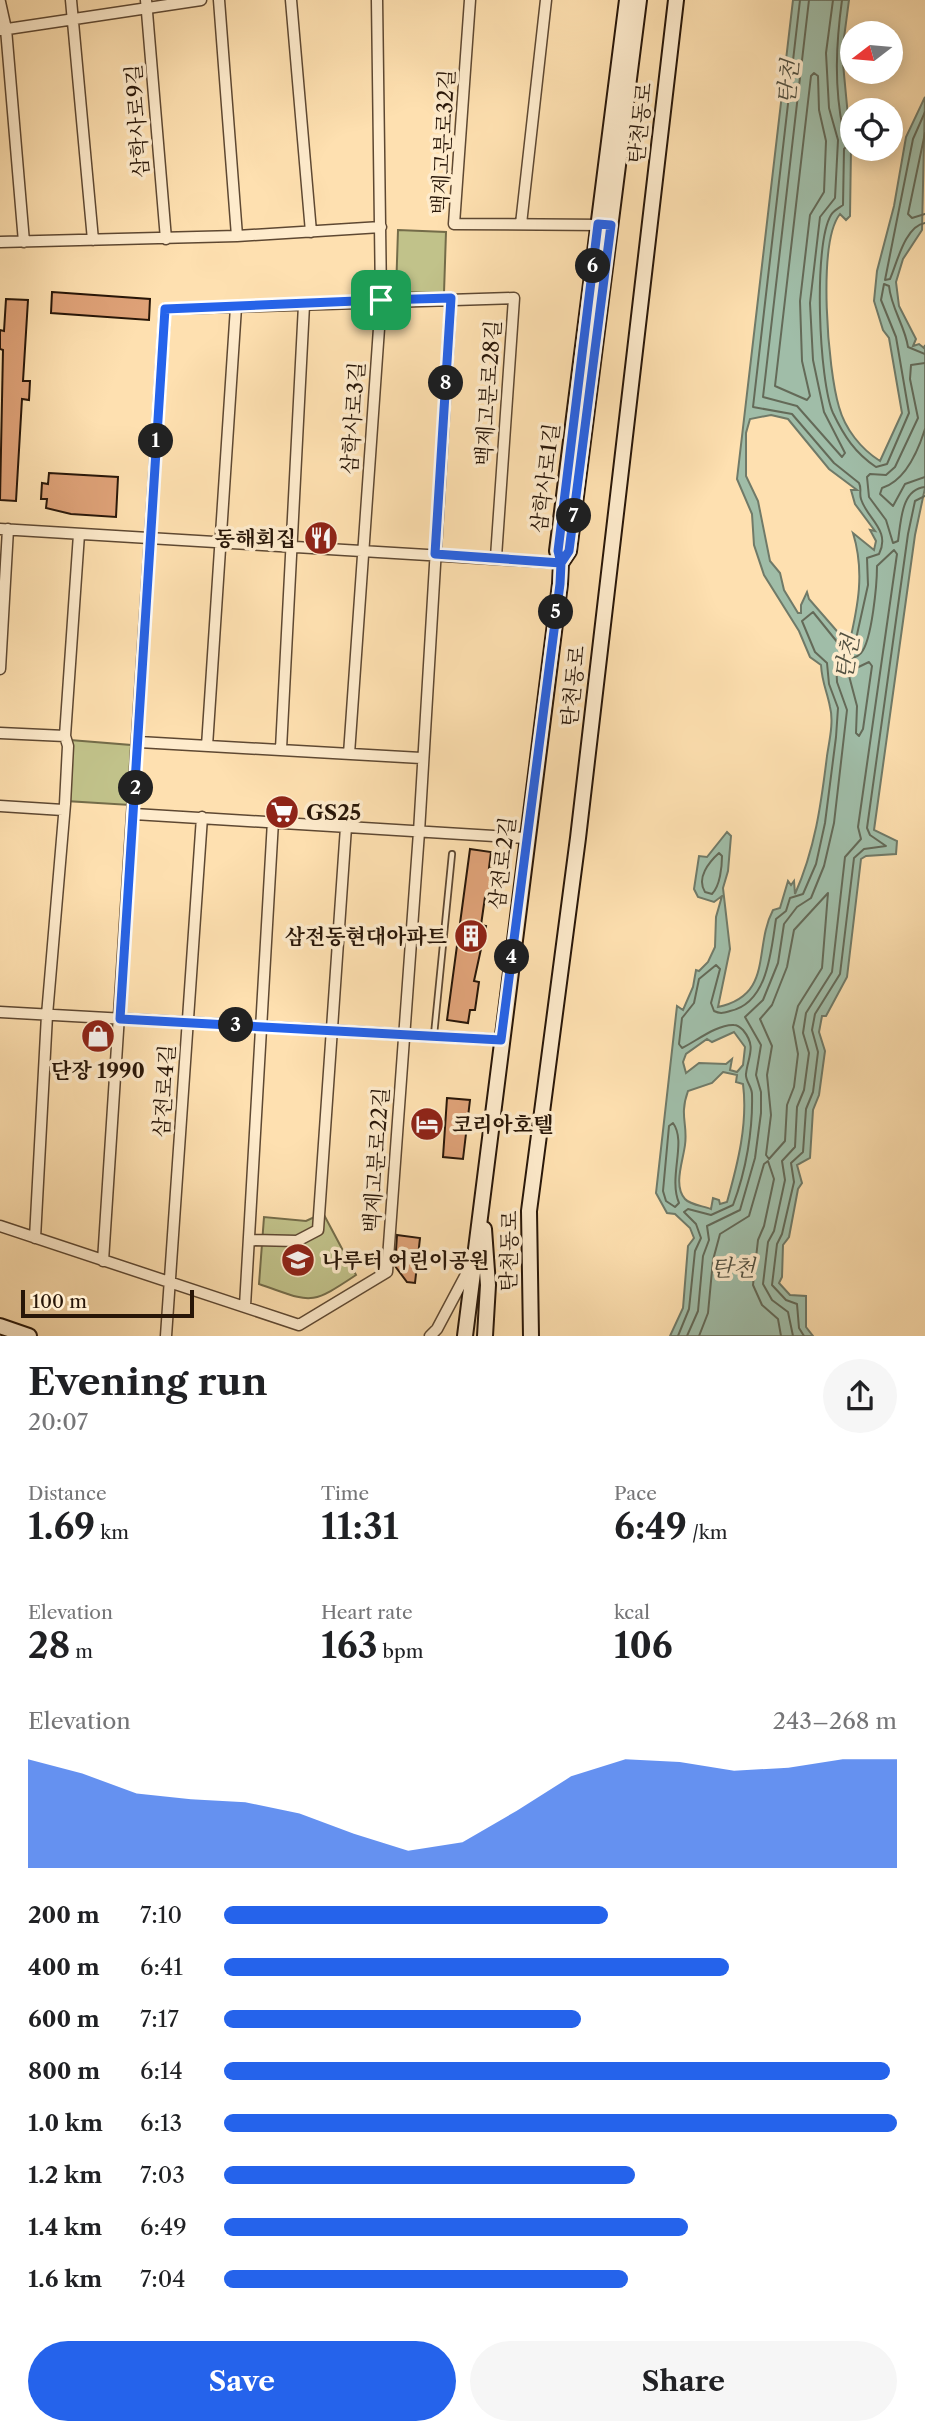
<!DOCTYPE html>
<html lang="en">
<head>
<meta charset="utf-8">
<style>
  body { margin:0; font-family:"Libre Caslon Text","Noto Serif KR",serif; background:#f6f6f6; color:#202124; height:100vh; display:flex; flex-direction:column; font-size:26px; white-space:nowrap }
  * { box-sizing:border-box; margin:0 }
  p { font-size:23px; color:#757577 }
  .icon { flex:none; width:38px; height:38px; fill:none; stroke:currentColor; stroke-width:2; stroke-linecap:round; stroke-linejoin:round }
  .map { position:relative; height:1336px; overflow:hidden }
  .details { display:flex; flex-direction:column; background:#fff; flex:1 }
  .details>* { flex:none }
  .needle { width:46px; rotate:254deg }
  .fabs { position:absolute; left:840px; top:21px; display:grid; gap:14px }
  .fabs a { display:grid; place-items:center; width:63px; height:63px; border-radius:50%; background:#fff; box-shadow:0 4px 18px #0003; font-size:35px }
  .scale { position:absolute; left:21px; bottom:18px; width:173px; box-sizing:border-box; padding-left:7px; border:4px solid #281608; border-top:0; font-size:19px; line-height:24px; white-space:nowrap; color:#281608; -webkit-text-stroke:5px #feebcc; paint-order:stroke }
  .pin { position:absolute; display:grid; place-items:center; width:60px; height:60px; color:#fff; margin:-30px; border-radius:14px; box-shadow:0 4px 10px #0006 }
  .km { position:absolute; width:35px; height:35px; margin:-18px; border-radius:50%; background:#222; color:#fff; font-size:19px; line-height:35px; text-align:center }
  .round { display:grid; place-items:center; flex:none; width:74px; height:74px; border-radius:37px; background:#f6f6f6 }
  .headline { display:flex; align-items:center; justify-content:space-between; height:119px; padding:0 28px }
  h1 { font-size:38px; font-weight:800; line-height:52px }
  .metrics { display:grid; grid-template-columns:repeat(3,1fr); gap:10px; height:119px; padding:7px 28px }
  .metrics div { display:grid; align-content:center }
  .metrics b { font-size:35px; font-weight:800 }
  .metrics small { font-size:19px; font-weight:400 }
  .metrics p { font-size:19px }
  .chart { height:196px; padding:14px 28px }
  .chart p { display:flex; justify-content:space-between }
  .chart svg { width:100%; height:126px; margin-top:7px; fill:#2563eb; opacity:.7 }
  .cta { display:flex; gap:14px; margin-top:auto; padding:14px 28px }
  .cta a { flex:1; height:80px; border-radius:42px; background:#2563eb; color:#fff; font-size:28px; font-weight:800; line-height:80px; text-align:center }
  .cta a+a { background:#f6f6f6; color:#202124 }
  ul { padding:0 28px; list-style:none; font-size:23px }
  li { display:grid; grid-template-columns:112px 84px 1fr; align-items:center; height:52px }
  li i { height:18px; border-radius:9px; background:#2563eb }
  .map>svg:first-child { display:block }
  .green { fill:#c1c28a; stroke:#746c49; stroke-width:2 }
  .water { fill:#a0bda8; stroke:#707a68; stroke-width:2; fill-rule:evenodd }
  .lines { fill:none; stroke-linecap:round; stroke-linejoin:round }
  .shore { stroke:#646a58; stroke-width:2 }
  .building { fill:#dfa278; stroke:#281608; stroke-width:2 }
  .lane-casing { stroke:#5e4832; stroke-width:8 }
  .street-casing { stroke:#5e4832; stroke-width:13 }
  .secondary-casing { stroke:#281608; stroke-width:18 }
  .lane { stroke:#feebcc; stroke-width:4.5 }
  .street { stroke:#feebcc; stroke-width:10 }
  .secondary { stroke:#feebcc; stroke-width:14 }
  .route-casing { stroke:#fff; stroke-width:14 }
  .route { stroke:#2563eb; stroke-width:9 }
  .labels { text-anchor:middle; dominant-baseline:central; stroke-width:7; stroke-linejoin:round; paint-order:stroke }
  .street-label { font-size:21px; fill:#281608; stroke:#feebcc }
  .poi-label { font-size:21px; font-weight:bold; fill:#281608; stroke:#feebcc; text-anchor:start }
  .water-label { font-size:23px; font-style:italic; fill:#525040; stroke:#feebcc }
</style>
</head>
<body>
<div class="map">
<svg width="925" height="1336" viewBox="0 0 925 1336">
  <rect width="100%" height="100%" fill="#fee0b0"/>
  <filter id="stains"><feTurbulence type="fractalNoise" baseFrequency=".00286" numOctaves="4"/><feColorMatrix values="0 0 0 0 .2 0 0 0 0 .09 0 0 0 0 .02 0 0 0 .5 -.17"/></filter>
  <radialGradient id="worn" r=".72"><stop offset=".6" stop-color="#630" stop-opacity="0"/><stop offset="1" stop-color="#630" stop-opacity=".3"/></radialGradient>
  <path class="green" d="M398,230L446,232L444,293L396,292Z
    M70,740L131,745L130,805L66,801Z
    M323,1213L356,1275C308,1307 312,1302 259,1284L264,1217L306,1221Z"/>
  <path class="water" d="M793,0H849L842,53L851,148L850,216L846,220L840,214C817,243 828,371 839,407C845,429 861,449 880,461L902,413L889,338L883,330L874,301L877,271L894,206L906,137L925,97L922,230L903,259L896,282L899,306L916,339L913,346L919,344L924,348L925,345V488L915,535L874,830L897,841L896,854L866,856L861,859L847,977L826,1016H822L819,1032L825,1051L819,1095L813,1110L810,1158L797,1165L802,1183L798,1189L789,1237L783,1245L782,1277L779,1283L790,1295L806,1296V1327L813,1336H670L683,1308L688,1246L694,1238L690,1228L675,1214L667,1213L656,1193L677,1006L683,1010L693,987L696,970L699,971L708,962L715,947L716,917L722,896L714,902L698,897L694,889L699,856L707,857L727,832L731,836L728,871L723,888L730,949L718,1007C774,995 753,948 773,910L780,908L788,881L791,885L794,881L795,894C815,849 821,805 827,756C829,742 834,722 830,707C827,691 822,683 821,665L810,657L799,631L764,575L754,545L752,514L737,479ZM771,415L788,419L829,469L857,490H851L855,504L875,531L870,530L876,541L874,550L853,533C865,572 858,606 849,645L809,599L807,592L801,605V613H798L784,590L780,573L770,561L758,501L746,476V433L750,419ZM734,1032L745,1047L743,1065L737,1072L730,1070L732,1059L726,1064L699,1063L686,1073L683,1062L686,1054L707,1039L712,1042ZM723,1072L737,1075L736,1082L743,1084C748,1123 738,1163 727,1202L720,1204L719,1200L713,1198L711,1209C704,1206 690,1205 685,1199C673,1186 683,1161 685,1145C688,1124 679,1116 688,1091L712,1083Z"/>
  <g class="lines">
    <path class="shore" d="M809,0L763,397L797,406L842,457L845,453L824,412L813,360L810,303L820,217L835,198L838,140L829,108L826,53L833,0
      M842,0C836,44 834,86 843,130L852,135
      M814,73L818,76L819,110L826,141L824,192L810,215L800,301L802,361L810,396L807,400L775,386L811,76Z
      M925,112L913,139L885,280L890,279C897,263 905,226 925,223
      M925,133L908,214L912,218L925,214
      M852,141L844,149L843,205C839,208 834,210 831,215C813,245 819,381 833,413C844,436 855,453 876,467L887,464L909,413L896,337L881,300L884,284L889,286C891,308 905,326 908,347L925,354
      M925,363L911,365L910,379L918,418L895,467L886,475L870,474L867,477L869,497L886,520L893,543L898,541C901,522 901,489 925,487
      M925,429C918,451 905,481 882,488L880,494L893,506L905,484L925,477
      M869,662L872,666L863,729L859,736L856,733L857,706L848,672Z
      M719,853L722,856C722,867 720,886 712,894L705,892C696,878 709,862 719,853Z
      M828,893L822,968L798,1006L793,1027L798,1054L794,1087L787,1105L785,1141L769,1159L766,1155L771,1115L767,1075L772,1046L760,1019L772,1005L787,967L794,930Z
      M673,1123C687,1142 668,1177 679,1203L675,1207L666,1201L663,1191L669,1126Z
      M678,1336L689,1309L695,1251L701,1238L696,1224L684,1212L688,1209L711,1215L733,1205C746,1171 753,1130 752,1094C752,1087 745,1080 746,1074C748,1056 757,1047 743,1030C740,1027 738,1025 734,1025C717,1024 695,1042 682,1048L679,1044L682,1018L694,1003L699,979L716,965L720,969L711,1003L714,1011C720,1014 723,1013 730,1011C768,1003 771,951 776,919L786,911L790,898L803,894L816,864L825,823L836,737L838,708L829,684L827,663L815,652L802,621L813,612L842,648H854L868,585L867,558L879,554C891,530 867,519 861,499C859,492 862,489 859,483L834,463L792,414L753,407L800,0
      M687,1336L698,1311L703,1256L709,1240L707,1226L740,1210L755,1158L761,1113V1092L756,1075L761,1045L745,1017L763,1000L778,963L784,924L797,907L811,898L824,866L834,823L847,710L837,682L836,659C844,655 853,662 861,653C872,641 877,583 877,566L894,550L897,554L858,827L861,839L845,857L832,972L806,1013L803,1033L809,1053L804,1090L797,1107L795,1147L782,1161L785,1180L774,1231L768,1242L763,1284L772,1300L788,1312L793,1336
      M699,1336L708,1313L713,1260L720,1234L749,1216L764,1164L768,1161L774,1179L764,1226L758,1240L753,1285L762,1305L778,1319L781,1336
      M804,1336L799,1328L797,1304L786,1300L772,1285L777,1244L782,1234L794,1182L791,1163L803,1152L806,1109L813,1092L818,1052L812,1030L815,1014L840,974L854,858L864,849L886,846L870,835L867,828L908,534L915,501L925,496"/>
  </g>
  <path class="building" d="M52,292L150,299L149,320L51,313Z
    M6,299L28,300L23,381H30L29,400L22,399L16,501L0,500L3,350L0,349V330L4,331Z
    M49,473L118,477L116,517L71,514L46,508L47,499H41L42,483L48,484Z
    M470,849L491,852L489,868L494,869L490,897H485L481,925L486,926L474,981L479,982L475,1010H470L468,1023L447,1020Z
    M447,1098L470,1100L463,1159L443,1157Z
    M397,1235L420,1238L415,1283L407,1282L395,1266Z"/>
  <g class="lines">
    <g class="lane-casing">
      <path id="lane" d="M434,1035L452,854"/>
    </g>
    <g class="street-casing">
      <path id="street" d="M71,0L93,240
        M146,0L166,239
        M219,0L237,236
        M291,0L311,232
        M470,0L454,224L604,225
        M0,2L6,29L24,242
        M1,30L201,0
        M521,224L546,0
        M0,242L237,236L381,227
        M0,529L561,563
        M0,669L8,529
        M0,733L65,736
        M139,742L421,758
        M207,746L236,307
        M281,749L304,305
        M349,754L381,300L377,0
        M0,806L63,810
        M134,814L526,838
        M0,1012L501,1040
        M0,1226L299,1325L387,1272L419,832L451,298
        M35,1238L47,1015L65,804L68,746L65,736L79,534
        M249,1240L297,1241L318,1230L346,827
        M103,1261L165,309L514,298L496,557
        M245,1306L273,821
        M166,1336L202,817
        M430,1336L437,1329L471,1265"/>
    </g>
    <g class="secondary-casing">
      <path id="secondary" d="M561,563L569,551L639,0
        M484,1229L488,1285L485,1336
        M0,1326L29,1336
        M465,1336L560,584L561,563L557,551L627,0
        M531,1336L529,1211L578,838L676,0"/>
    </g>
    <use href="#lane" class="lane"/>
    <use href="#street" class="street"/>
    <use href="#secondary" class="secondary"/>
  </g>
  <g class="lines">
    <g class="route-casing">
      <path id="route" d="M381,300L165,309L120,1019L501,1040L560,584L561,563L558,551L598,224L611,225L569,551L561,563L435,554L451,298L381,300"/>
    </g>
    <use href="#route" class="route"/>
  </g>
  <defs>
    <g id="restaurant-disc" transform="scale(1.75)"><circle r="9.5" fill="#8f2418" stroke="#feebcc"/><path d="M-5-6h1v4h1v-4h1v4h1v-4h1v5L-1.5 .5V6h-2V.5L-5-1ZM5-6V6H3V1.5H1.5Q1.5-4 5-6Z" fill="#fff"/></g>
    <g id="supermarket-disc" transform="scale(1.75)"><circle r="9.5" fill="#8f2418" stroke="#feebcc"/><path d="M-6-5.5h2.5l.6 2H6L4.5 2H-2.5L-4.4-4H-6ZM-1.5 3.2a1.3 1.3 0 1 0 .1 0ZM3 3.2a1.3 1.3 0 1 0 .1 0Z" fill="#fff"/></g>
    <g id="building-disc" transform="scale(1.75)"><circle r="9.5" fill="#8f2418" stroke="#feebcc"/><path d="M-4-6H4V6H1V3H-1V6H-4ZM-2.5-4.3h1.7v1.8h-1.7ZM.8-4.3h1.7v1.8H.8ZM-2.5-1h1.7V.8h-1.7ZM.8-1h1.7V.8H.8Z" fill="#fff"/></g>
    <g id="shop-disc" transform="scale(1.75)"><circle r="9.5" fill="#8f2418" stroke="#feebcc"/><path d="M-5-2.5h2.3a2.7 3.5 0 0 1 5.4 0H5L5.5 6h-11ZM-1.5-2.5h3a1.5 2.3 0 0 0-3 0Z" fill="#fff"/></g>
    <g id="hotel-disc" transform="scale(1.75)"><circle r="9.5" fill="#8f2418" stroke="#feebcc"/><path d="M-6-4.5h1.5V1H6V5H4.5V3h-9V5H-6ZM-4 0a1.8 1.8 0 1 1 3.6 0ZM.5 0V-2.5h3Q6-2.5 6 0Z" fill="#fff"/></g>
    <g id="school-disc" transform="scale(1.75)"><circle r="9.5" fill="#8f2418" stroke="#feebcc"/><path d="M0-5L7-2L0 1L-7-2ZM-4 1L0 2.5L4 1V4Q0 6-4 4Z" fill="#fff"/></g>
  </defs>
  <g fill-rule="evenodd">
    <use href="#restaurant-disc" x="321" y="538"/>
    <use href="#supermarket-disc" x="282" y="812"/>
    <use href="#building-disc" x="471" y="936"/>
    <use href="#shop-disc" x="98" y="1036"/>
    <use href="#hotel-disc" x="427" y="1124"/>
    <use href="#school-disc" x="298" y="1260"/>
  </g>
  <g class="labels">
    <g class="street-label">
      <text transform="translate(137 121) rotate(-94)">삼학사로9길</text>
      <text transform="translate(640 123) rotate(-84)">탄천동로</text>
      <text transform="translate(443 142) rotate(-87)">백제고분로32길</text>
      <text transform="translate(488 393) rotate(-86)">백제고분로28길</text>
      <text transform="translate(353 418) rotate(-86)">삼학사로3길</text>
      <text transform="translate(545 478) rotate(-83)">삼학사로1길</text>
      <text transform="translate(573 686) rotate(-84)">탄천동로</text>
      <text transform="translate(502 863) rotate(-83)">삼전로2길</text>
      <text transform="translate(164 1091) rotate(-86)">삼전로4길</text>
      <text transform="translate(376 1160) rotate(-86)">백제고분로22길</text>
      <text transform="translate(509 1251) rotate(-89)">탄천동로</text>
    </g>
    <g class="poi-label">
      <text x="296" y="538" text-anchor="end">동해회집</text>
      <text x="306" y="812">GS25</text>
      <text x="447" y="936" text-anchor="end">삼전동현대아파트</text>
      <text x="98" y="1070" text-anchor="middle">단장 1990</text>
      <text x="452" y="1124">코리아호텔</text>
      <text x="322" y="1260">나루터 어린이공원</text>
    </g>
    <g class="water-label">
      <text transform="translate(788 82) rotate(-84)">탄천</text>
      <text transform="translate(847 657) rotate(-80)">탄천</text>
      <text x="733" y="1268">탄천</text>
    </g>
  </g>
  <rect width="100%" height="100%" filter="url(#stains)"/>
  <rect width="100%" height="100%" fill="url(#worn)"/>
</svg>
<div class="fabs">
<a><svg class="needle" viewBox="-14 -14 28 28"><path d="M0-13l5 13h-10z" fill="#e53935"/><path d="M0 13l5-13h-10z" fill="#757577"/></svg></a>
<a><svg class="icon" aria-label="locate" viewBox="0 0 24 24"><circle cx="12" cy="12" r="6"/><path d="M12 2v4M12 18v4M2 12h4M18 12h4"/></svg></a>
</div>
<div class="scale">100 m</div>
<div class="pin" style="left:381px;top:300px;background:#1e9e55"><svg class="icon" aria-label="arrive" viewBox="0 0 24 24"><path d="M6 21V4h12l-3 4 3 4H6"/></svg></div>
<b class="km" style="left:156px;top:441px">1</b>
<b class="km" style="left:136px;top:788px">2</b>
<b class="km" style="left:236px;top:1025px">3</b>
<b class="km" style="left:512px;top:957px">4</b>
<b class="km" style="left:556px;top:612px">5</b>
<b class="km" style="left:593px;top:266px">6</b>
<b class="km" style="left:574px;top:516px">7</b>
<b class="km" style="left:446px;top:383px">8</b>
</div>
<section class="details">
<div class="headline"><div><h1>Evening run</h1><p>20:07</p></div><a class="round"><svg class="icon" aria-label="share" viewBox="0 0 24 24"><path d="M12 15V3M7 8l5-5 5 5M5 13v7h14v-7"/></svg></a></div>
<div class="metrics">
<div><p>Distance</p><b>1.69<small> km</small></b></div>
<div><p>Time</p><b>11:31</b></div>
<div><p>Pace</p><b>6:49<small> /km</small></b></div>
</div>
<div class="metrics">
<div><p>Elevation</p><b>28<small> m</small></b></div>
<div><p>Heart rate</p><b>163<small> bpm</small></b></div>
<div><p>kcal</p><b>106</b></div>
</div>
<div class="chart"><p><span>Elevation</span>243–268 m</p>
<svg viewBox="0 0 160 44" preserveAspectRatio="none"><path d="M0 44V6L10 11L20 18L30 20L40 21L50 25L60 32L70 38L80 35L90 24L100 12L110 6L120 7L130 10L140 9L150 6L160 6V44z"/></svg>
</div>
<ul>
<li><b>200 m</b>7:10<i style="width:57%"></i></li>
<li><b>400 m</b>6:41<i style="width:75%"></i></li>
<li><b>600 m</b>7:17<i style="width:53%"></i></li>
<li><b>800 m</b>6:14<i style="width:99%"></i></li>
<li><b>1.0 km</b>6:13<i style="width:100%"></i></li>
<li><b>1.2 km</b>7:03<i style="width:61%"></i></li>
<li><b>1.4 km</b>6:49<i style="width:69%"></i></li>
<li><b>1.6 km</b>7:04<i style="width:60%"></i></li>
</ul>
<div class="cta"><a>Save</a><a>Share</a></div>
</section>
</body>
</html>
